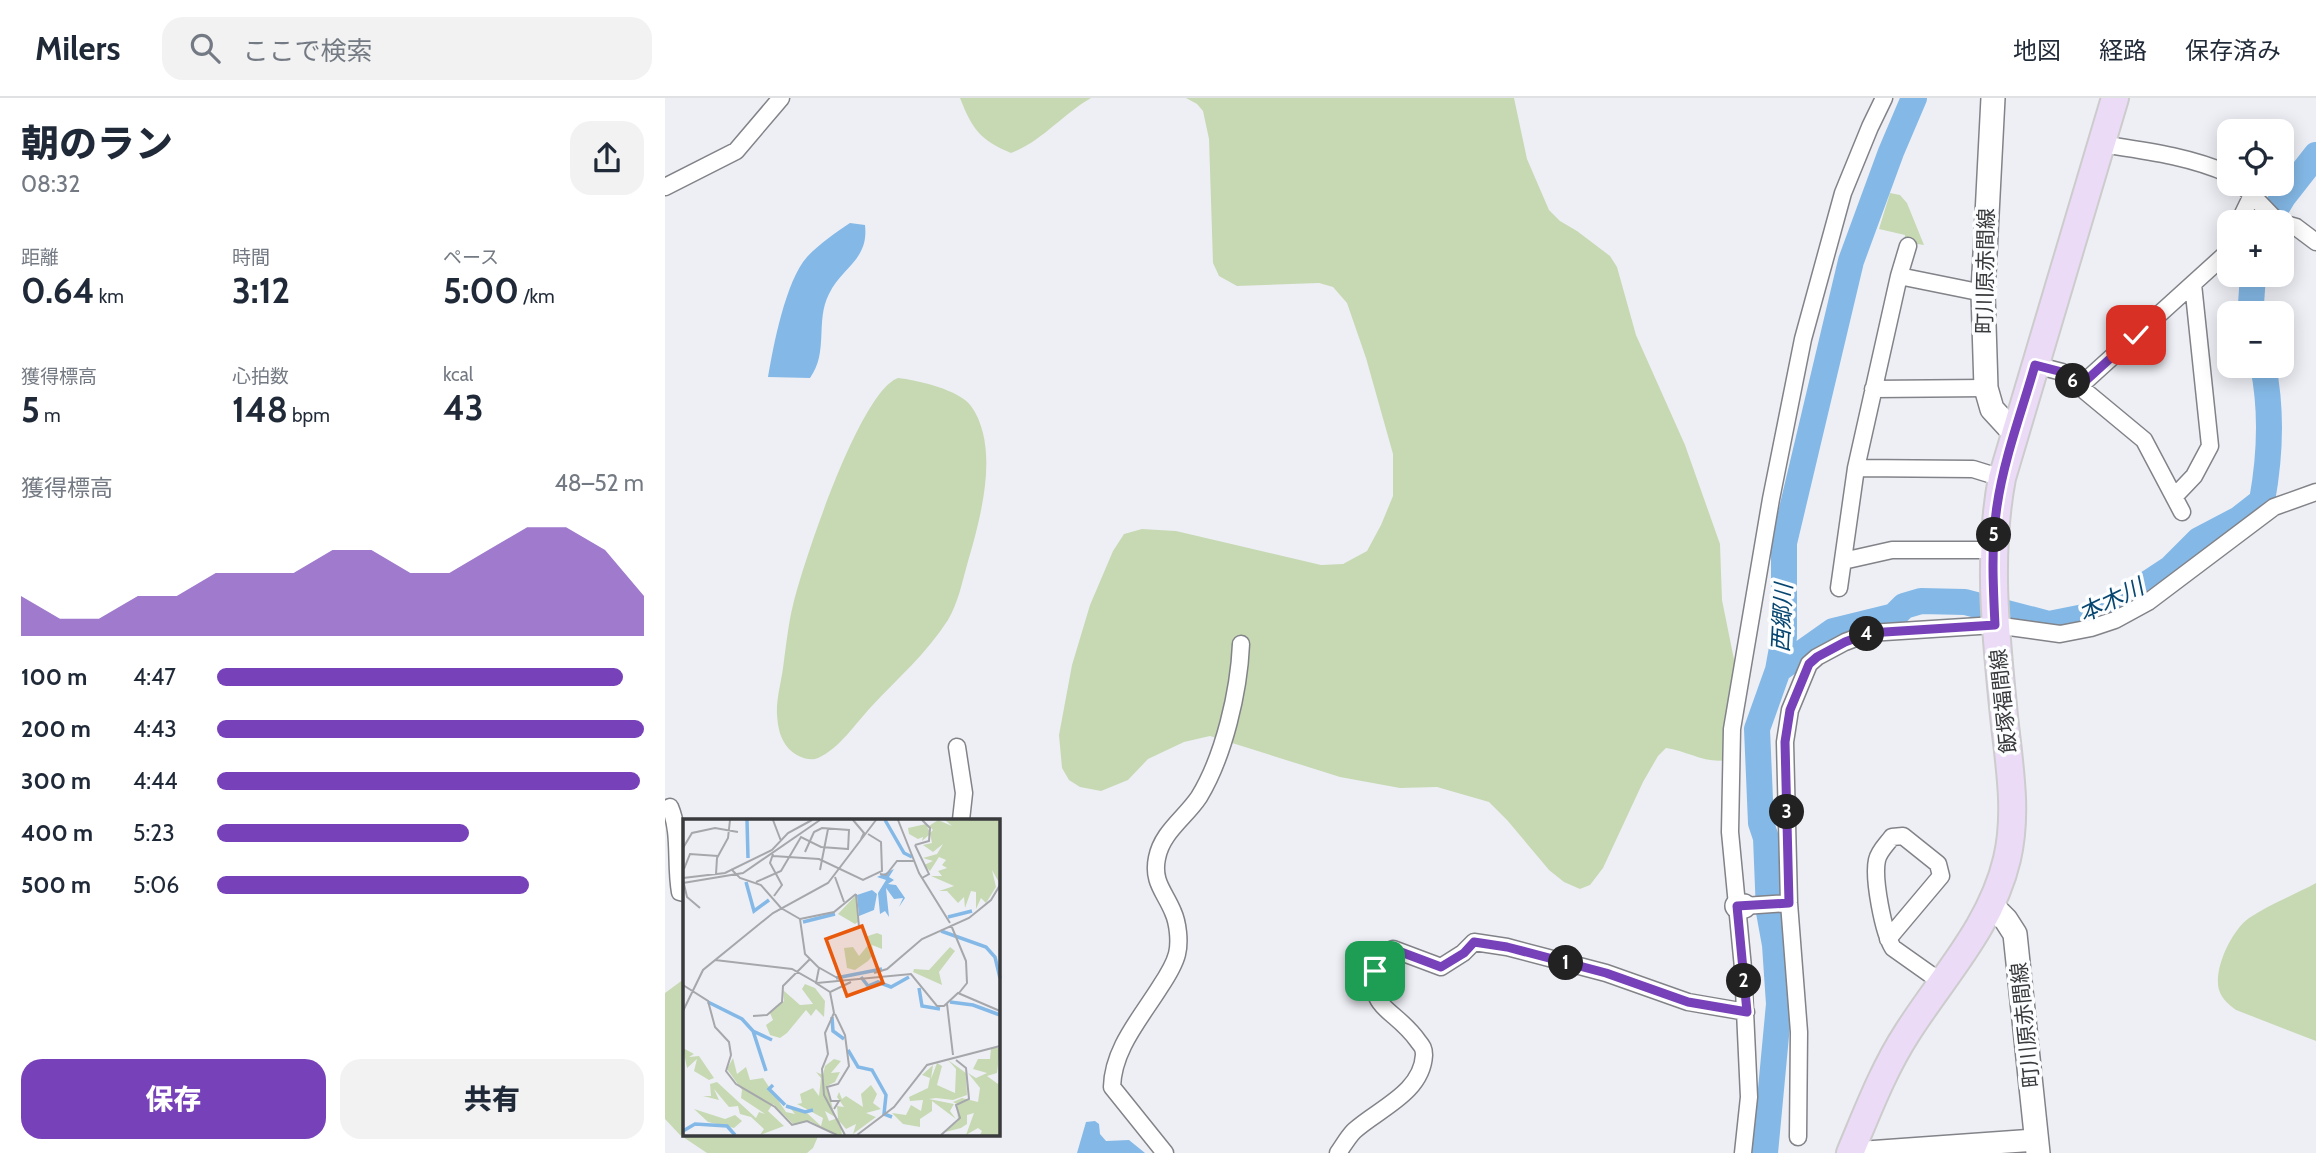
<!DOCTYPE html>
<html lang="ja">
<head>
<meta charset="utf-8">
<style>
  body { margin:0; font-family:Cabin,"Noto Sans JP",sans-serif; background:#f2f2f3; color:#1f2937; height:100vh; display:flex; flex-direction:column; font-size:26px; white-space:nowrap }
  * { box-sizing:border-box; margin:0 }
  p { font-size:23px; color:#747a83 }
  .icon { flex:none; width:38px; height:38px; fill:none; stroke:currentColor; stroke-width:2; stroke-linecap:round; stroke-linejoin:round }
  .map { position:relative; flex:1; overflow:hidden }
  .sheet { display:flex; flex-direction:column; background:#fff; width:665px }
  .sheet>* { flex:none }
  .tools { position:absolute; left:1552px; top:21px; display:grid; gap:14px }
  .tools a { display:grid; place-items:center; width:77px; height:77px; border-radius:14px; background:#fff; box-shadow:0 4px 18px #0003; font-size:35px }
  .pin { position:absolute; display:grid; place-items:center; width:60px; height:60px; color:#fff; margin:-30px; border-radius:14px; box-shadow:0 4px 10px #0006 }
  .km { position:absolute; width:35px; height:35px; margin:-18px; border-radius:50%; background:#222; color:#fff; font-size:19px; line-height:35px; text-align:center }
  .round { display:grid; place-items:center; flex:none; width:74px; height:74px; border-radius:21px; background:#f2f2f3 }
  .headline { display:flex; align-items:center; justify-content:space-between; height:119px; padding:0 21px }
  h1 { font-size:38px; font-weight:800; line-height:52px }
  .figures { display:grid; grid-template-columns:repeat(3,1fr); gap:10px; height:119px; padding:7px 21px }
  .figures div { display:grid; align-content:center }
  .figures b { font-size:35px; font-weight:800 }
  .figures small { font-size:19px; font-weight:400 }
  .figures p { font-size:19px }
  .chart { height:196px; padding:14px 21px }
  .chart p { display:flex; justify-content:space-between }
  .chart svg { width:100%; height:126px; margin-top:7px; fill:#7742b9; opacity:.7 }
  .button { display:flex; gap:14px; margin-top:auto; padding:14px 21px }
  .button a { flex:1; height:80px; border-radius:21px; background:#7742b9; color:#fff; font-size:28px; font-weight:800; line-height:80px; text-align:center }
  .button a+a { background:#f2f2f3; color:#1f2937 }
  ul { padding:0 21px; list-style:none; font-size:23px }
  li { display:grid; grid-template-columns:112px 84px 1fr; align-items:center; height:52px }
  li i { height:18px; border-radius:9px; background:#7742b9 }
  header { display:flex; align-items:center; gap:42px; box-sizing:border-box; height:98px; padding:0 35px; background:#fff; border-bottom:2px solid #e0e1e3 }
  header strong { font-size:33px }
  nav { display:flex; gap:38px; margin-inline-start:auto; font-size:24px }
  .search { width:490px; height:63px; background:#f2f2f3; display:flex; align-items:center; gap:18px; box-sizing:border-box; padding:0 24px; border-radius:21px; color:#747a83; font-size:26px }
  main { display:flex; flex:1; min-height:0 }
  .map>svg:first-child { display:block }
  .green { fill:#c7d9b3 }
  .water { fill:#84b9e7 }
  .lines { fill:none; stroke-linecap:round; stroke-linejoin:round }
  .river { stroke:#84b9e7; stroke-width:26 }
  .minor-casing { stroke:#828389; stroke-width:19 }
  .tertiary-casing { stroke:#828389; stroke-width:24 }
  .secondary-casing { stroke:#828389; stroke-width:26 }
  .primary-casing { stroke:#ccc; stroke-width:30 }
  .minor { stroke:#fff; stroke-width:16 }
  .tertiary { stroke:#fff; stroke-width:21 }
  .secondary { stroke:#fff; stroke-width:23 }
  .primary { stroke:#ebdbf7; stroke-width:26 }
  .route-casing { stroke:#fff; stroke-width:14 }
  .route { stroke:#7742b9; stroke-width:9 }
  .labels { text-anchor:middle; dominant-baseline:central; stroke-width:7; stroke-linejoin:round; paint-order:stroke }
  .street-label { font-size:21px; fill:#393a3c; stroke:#fcfdfe }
  .water-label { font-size:23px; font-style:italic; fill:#064671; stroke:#fcfdfe }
  .inset-river { fill:none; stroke:#84b9e7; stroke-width:3.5 }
  .inset-road { fill:none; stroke:#a6a7ab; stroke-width:2 }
  .view { fill:#e8590c; fill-opacity:0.15; stroke:#e8590c; stroke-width:3.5 }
  .inset-edge { fill:none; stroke:#393a3c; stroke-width:3.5 }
</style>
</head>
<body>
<header>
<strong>Milers</strong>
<div class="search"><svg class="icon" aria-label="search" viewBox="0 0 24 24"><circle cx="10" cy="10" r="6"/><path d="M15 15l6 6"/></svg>ここで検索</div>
<nav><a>地図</a><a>経路</a><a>保存済み</a></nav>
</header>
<main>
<section class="sheet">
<div class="headline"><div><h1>朝のラン</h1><p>08:32</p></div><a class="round"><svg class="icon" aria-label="share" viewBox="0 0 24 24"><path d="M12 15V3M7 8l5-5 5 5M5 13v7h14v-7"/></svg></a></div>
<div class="figures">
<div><p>距離</p><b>0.64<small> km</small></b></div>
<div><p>時間</p><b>3:12</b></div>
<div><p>ペース</p><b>5:00<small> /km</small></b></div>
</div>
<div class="figures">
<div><p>獲得標高</p><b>5<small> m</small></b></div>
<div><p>心拍数</p><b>148<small> bpm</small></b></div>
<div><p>kcal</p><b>43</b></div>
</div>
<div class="chart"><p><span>獲得標高</span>48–52 m</p>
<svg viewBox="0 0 160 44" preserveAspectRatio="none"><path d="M0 44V30L10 38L20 38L30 30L40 30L50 22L60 22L70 22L80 14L90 14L100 22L110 22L120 14L130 6L140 6L150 14L160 30V44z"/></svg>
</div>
<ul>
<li><b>100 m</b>4:47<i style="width:95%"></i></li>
<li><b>200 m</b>4:43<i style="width:100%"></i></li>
<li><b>300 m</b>4:44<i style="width:99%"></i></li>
<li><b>400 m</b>5:23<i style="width:59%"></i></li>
<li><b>500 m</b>5:06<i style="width:73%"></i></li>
</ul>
<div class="button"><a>保存</a><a>共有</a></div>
</section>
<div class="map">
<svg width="1651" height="1055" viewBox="0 0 1651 1055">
  <rect width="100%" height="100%" fill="#eeeff5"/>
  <path class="green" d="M295,0H426C398,16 376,44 346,55C315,42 307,31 295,0Z
    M521,0H849L862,61L884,112L895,123L912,133L945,158L952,169L971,237L1020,347L1055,446L1057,502L1077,601L1062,662C1041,666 1022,653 1001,650L993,658L978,684L938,770L925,787L915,791L899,784L884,772L842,722L824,704L772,689L735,690L675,679L545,638L519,644L483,661L463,682L436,693L415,689L404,682L397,670L394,637L407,567L425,507L448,453L459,436L477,431L511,433L656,467L678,466L702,453L716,427L728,398V356L701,260L682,205L668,189L654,185L572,188L554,178L548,165L544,41L538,13L532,6Z
    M1225,95L1235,97L1242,105L1259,147L1239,144L1240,137L1214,131Z
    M233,280C252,282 295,292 306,308C336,350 315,422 302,467C297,485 293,505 283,522C262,555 232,581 206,609C190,626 175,650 153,660C144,664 131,658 124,651C115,641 113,630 112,617C111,602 116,585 118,570C121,549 123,527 128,507C138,465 195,293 233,280Z
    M1651,785V943L1571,912C1564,907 1557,901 1554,892C1548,871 1567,832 1584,820C1605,806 1629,797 1651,785Z
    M19,881V1036H154L148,1050L142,1055H42L15,1037L0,1021V895Z"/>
  <path class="water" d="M185,125L200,127C204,162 177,169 164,196C150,223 164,254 145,280L103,279C108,248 121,182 142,159C153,147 171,134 185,125Z
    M430,1023L434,1026L435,1036L441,1043L464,1042L480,1055H412L421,1024Z"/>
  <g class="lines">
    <path class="river" d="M1603,124L1618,99L1651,57
      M1588,215L1586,206L1588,177
      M1113,572L1168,533L1229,518L1239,508L1256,503L1300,504L1384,526L1424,518L1459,501L1506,470L1534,442L1574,421L1597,403C1605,359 1607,312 1598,268
      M1100,1055L1114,906L1110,847L1104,814L1101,740L1096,725L1092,631L1113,572L1119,539V445L1186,163L1226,54L1249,0"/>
    <g class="minor-casing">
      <path id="minor" d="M1436,46C1481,53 1523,58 1564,76
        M0,89L71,53L116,0
        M1587,97L1613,124
        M1574,124L1587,97L1576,86
        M1617,125L1631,129L1651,144
        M1234,178L1243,148
        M1370,267L1397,274L1479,342L1517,414
        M1415,288L1564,153
        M1208,291L1321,290
        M1191,370L1308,371L1337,380
        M1509,399L1529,378L1545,348L1528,186
        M1178,463L1227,452H1328
        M1174,490L1191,370L1234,178L1318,195
        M292,649L299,695L296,722
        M5,709C16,735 10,766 15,794L19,795
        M1079,808L1124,805
        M1223,841L1276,778L1273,766L1238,738L1227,739C1222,746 1214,753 1212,762C1208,780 1218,834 1228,850L1276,884
        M1133,1039L1134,934L1124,805L1120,644L1125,612L1144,566L1152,559L1180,544L1204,535L1330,527L1395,536L1426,530L1450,522L1483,504L1609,409L1651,394
        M500,1055L447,989C448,951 475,921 495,889C501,880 509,868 512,856C515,844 513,825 508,814C500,794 487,784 492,760C497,734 520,720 534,699C559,658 574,593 576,546
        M673,1055C678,1048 683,1039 689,1033C713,1011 757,995 759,957C759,950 757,948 753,943C727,906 694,912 718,855L728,851L776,869L798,855L809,844L842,849L941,875L1023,904L1081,914
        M1078,1055L1084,999L1078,870L1065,734L1067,631L1106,401L1138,241L1178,95L1205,29L1219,0"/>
    </g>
    <g class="tertiary-casing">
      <path id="tertiary" d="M1188,1055L1371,1042"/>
    </g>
    <g class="secondary-casing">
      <path id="secondary" d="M1328,0L1318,195L1321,290L1327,311L1350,336
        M1072,808H1079
        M1327,808L1341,822L1350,836L1373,1055"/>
    </g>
    <g class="primary-casing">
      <path id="primary" d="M1185,1055C1202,1015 1218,972 1242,935C1278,878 1326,829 1342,761C1353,714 1344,666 1339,618C1331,538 1322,460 1337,380L1450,0"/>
    </g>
    <use href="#minor" class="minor"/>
    <use href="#tertiary" class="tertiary"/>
    <use href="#secondary" class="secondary"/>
    <use href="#primary" class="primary"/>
  </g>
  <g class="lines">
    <g class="route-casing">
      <path id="route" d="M710,873L718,855L728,851L776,869L799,855L809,844L842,849L941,875L1023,904L1082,914L1072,808L1124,805L1120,644L1125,612L1144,566L1152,559L1180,544L1204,535L1330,527C1328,487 1326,447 1332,408C1339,360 1357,313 1370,267L1397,274L1415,288L1471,237"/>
    </g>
    <use href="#route" class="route"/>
  </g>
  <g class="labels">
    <g class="street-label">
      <text transform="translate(1320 173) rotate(-89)">町川原赤間線</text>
      <text transform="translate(1338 603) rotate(-96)">飯塚福間線</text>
      <text transform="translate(1360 927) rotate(-96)">町川原赤間線</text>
    </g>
    <g class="water-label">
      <text transform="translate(1446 502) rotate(-26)">本木川</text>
      <text transform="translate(1117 520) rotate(-87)">西郷川</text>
    </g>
  </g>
  <g transform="translate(18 721)">
    <rect width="317" height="317" fill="#eeeff5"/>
    <path d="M255,1L269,7L262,1H317V65L309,51L313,68L303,84L298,79L293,90V73L288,72L282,89L281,78L275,84L264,72H256L271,67L248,57H259L255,52L264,49L259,46L263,41L256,38L247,52L241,46L250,42L240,39L254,35L260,25L250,33L240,26L249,24L247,15L239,22L240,18L235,20L226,15L225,9L243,5L247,14L250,11L246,7ZM174,75L175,103L172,105L155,95ZM194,114L199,116V130L189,126L191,135L185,142L172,151L164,149L161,129L170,128L176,137L186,125L182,118ZM267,128L272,132L256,153L259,166L230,153L231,150L246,151ZM122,165L132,169L142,182L141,198L133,190L128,197L123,191L104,214L97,219L87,216L83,206L90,201L87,194L101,182L100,171L117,186L130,185L119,170ZM0,229L11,235L6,238L16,237L31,259L26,261L11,252L14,240L4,249ZM308,229H317L314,254L304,257L315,265L317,262V316H297L299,312L295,309L283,316L291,294L284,296V305L278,309L262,313L275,302L274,285L270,283L279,279L295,283L297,269L285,254L293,259L304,254L290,250L295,240H307ZM50,239L54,255L63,248L67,261L80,259L103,293L112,295L107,289L124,294L138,307L140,299L114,285L119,284L117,275L130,269L136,277L138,259L133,253L140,256L142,247L151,240L158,242L148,254L157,253L152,263L144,267L152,298L142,292L146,302L155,299L154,287L161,288L154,278L156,273L159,280L163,277L180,288L178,275L188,266L194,275L190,284L198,290L183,294L193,298L170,315L173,305L163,310L157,303L159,316H153L127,302L111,306L90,285L85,292L101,307L77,316L81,310L68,298L57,295L55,287L46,288L31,270L36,281L20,277H28L27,265L34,263L73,299L76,293L82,295L58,279L59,271L44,250ZM265,241L283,254L284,276L270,281L253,279L246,280L271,285L267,292L273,300L249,282V292L237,300V308L220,305L209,294L223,296L228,286L238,292L240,281L227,282L226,278L245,269L247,259L239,256L250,246L248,260L254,244L259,247L254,266L272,274L273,250ZM11,290L42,300L52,296L59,302L51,309L25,303Z" fill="#c7d9b3"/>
    <path d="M211,50L206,58L211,61L205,65L213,66L222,79L216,88L220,79L211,80L203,69L206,98L202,92L197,95L195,74L203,61L194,58ZM189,71L194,75L191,91L176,97L174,76Z" fill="#84b9e7"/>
    <path class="inset-river" d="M64,1L65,39M202,1L221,34L229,38M63,63L71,92L86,81M265,98L289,92M120,103L152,95M258,112L303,128L312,138L317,159M178,158L185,167L195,163L208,168L226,158M153,159L199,150M236,169L239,187L257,190M25,183L59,200L70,212L83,252M267,183L290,186L317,196M149,198L150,212L161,220M70,212L89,221M165,231L175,248L189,251L203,276L201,295L209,298M90,266L86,270L102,286M103,287L122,293L130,291M0,312L12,305L44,307L52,316"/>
    <path class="inset-road" d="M90,1L98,22M170,1L181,14L178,20M215,1L236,54L267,104M232,26L246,55L239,59M232,26L246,22L247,9L239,1M0,29L9,14L32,9L55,13M122,33L131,13L139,9L166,11L165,31M90,35L87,44L99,66L91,77M90,37L136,40L180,61L199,52L198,23L185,15M1,50L7,35L35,37M48,50L57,59L78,66L98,89L117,100L122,135L135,148L158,161M137,51L145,10M33,55L34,39L45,19L47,1M197,55L203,56L214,42H231M152,58L161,83M0,59L42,54L89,31L105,14L129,1M0,61L4,78L17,89M73,63L98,52L118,18L138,28L165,30M0,64L60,54L137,1M173,75L176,108M117,100L151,93L173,75M268,106L283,142L284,164L276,174M32,141L109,150L134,164L228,155L254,187H261L275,174L317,192M136,149L133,164L147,173M191,154L204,150L239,120L286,99L308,81L317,66M0,166L25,182L32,208L46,223L48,236L43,252L53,265L92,288L109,306L124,302L154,316M264,185L270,236M0,192L20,151L90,94L145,64L193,1M70,197L84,196L99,183L100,167L127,140M151,290L156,282H148L144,268L155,265L166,247L162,216L152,195M162,316L141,276L139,250L145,235L142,214L151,194L147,173L168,163M174,316L211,288L244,246L317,227M258,316L277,299L273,286L286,280L283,249L273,241"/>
    <path class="view" d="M179,107L200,164L164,177L143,120Z"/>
    <rect width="317" height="317" class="inset-edge"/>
  </g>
</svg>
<div class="tools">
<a><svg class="icon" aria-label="locate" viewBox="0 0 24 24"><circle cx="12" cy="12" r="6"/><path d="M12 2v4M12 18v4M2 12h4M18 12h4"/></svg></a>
<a>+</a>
<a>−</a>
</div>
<div class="pin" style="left:710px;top:873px;background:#1e9e55"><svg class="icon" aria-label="arrive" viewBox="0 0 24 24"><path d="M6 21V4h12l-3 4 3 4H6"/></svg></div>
<div class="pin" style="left:1471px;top:237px;background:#d93025"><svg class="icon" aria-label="check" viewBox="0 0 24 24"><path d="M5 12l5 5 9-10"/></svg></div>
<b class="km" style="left:901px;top:865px">1</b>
<b class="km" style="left:1079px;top:883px">2</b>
<b class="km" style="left:1122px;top:714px">3</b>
<b class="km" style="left:1202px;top:536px">4</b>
<b class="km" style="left:1329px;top:437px">5</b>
<b class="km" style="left:1408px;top:283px">6</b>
</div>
</main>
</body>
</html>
